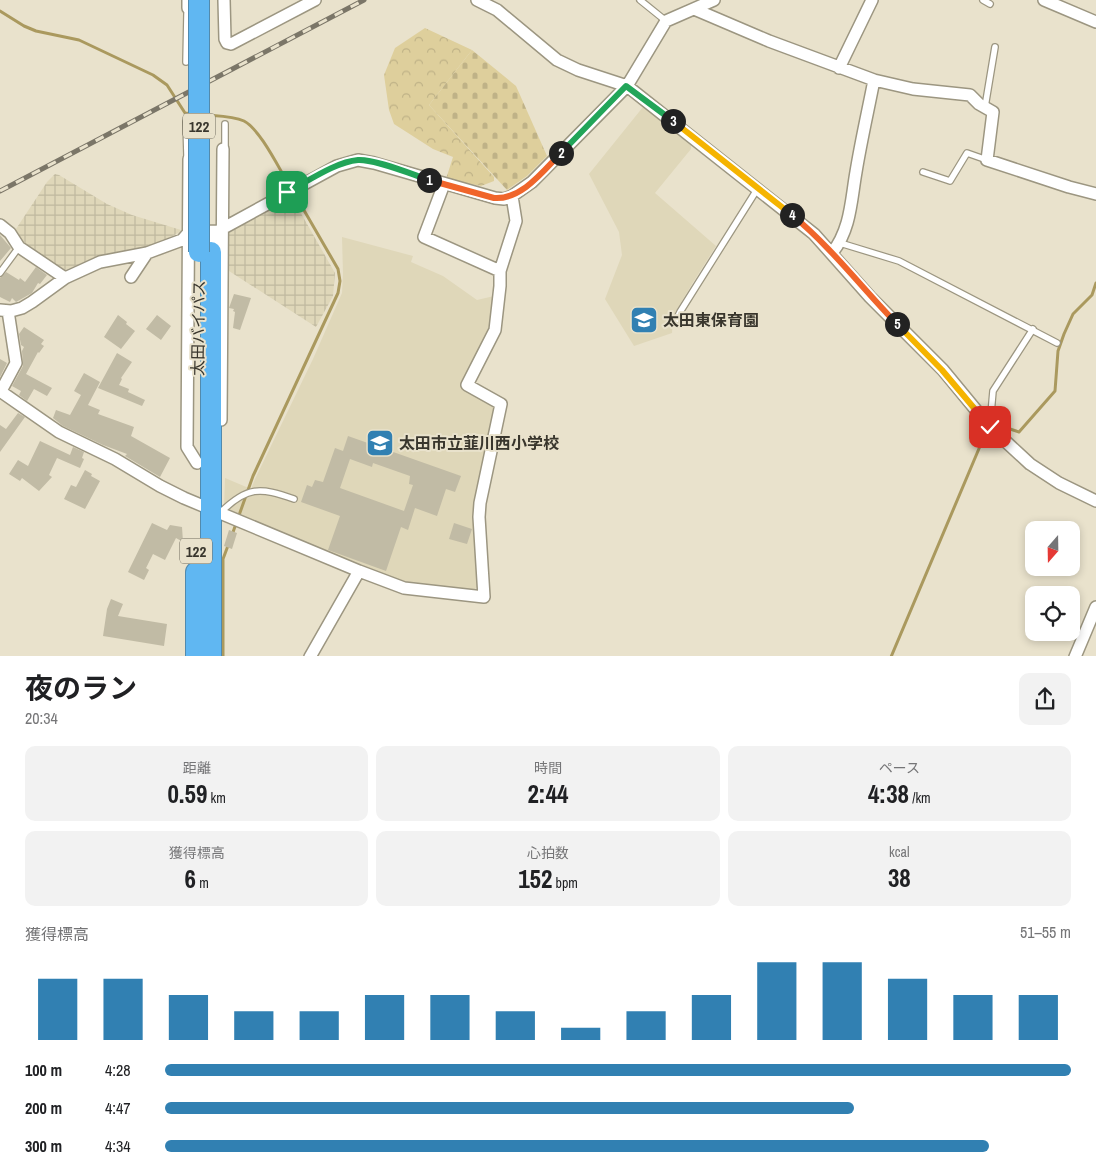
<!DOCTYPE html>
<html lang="ja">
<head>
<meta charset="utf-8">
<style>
  body { margin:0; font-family:"Archivo Narrow","Noto Sans JP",sans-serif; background:#f2f2f2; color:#202124; height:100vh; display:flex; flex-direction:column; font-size:19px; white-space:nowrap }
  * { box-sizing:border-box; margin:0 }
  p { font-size:16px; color:#757577 }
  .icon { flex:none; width:28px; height:28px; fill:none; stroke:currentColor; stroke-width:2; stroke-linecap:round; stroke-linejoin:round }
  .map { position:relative; height:656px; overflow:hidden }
  .drawer { display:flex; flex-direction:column; background:#fff; flex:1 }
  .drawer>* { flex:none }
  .needle { width:32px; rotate:200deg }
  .tools { position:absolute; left:1025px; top:521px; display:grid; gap:10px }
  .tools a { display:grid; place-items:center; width:55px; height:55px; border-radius:10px; background:#fff; box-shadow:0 2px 8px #0003; font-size:25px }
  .pin { position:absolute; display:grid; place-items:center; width:42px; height:42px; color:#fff; margin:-21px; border-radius:10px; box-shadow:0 2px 8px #0006 }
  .km { position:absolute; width:25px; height:25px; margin:-12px; border-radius:50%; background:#222; color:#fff; font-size:14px; line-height:25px; text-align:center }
  .round { display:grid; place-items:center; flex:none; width:52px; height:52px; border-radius:10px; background:#f2f2f2 }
  .headline { display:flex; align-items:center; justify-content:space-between; height:85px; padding:0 25px }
  h1 { font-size:28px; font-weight:700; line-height:38px }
  .figures { display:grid; grid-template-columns:repeat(3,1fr); gap:8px; height:85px; padding:5px 25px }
  .figures div { display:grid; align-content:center; border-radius:10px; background:#f2f2f2; text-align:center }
  .figures b { font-size:25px; font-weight:700 }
  .figures small { font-size:14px; font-weight:400 }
  .figures p { font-size:14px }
  .chart { height:140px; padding:10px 25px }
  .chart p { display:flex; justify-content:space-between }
  .chart svg { width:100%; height:90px; margin-top:5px; stroke:#3180b2; stroke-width:6 }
  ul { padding:0 25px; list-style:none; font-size:16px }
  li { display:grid; grid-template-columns:80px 60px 1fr; align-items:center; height:38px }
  li i { height:12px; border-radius:6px; background:#3180b2 }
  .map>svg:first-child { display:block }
  .built { fill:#dfd7b9 }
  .industrial { fill:url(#industrial-grid) }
  .forest { fill:url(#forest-crowns) }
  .cemetery { fill:url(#cemetery-stones) }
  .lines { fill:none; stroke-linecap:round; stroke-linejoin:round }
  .stream { stroke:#aa995e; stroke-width:3 }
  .building { fill:#c1bba5; fill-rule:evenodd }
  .lane-casing { stroke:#9c9681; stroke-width:8 }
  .street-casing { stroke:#9c9681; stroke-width:14 }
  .highway-casing { stroke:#528aad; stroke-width:22 }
  .lane { stroke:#fff; stroke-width:5.5 }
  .street { stroke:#fff; stroke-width:11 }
  .highway { stroke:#60b7f2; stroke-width:20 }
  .rail-casing { stroke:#7b7668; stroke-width:5 }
  .rail { stroke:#e9e2cc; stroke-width:3; stroke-dasharray:9; stroke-linecap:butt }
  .highway-bridge-casing { stroke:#528aad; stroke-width:22; stroke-linecap:butt }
  .highway-bridge { stroke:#60b7f2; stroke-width:20 }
  .split-1-casing { stroke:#fff; stroke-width:10 }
  .split-2-casing { stroke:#fff; stroke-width:10 }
  .split-3-casing { stroke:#fff; stroke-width:10 }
  .split-4-casing { stroke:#fff; stroke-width:10 }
  .split-5-casing { stroke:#fff; stroke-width:10 }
  .split-6-casing { stroke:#fff; stroke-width:10 }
  .split-1 { stroke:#22a559; stroke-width:6 }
  .split-2 { stroke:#f0652b; stroke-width:6 }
  .split-3 { stroke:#22a559; stroke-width:6 }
  .split-4 { stroke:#f5b400; stroke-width:6 }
  .split-5 { stroke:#f0652b; stroke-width:6 }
  .split-6 { stroke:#f5b400; stroke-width:6 }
  .labels { text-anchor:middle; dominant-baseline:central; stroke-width:4; stroke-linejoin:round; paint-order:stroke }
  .shield { fill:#e9e2cc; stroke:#6e6a5d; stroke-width:1 }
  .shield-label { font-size:15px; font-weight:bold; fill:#39362d }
  .poi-label { font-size:16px; font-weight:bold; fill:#39362d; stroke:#e9e2cc; text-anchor:start }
  .street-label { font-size:16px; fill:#39362d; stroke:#e9e2cc }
</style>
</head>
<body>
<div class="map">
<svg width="1096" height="657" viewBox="0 0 1096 657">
  <defs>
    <pattern id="industrial-grid" width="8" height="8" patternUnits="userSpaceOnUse" patternTransform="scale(1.25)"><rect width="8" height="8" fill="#dfd7b9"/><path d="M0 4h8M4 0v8" fill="none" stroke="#c0b99f"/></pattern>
    <pattern id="forest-crowns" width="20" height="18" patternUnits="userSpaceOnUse" patternTransform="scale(1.25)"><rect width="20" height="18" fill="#decf9c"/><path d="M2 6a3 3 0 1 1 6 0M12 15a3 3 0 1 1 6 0" fill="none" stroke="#bfb287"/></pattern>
    <pattern id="cemetery-stones" width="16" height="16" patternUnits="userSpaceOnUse" patternTransform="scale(1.25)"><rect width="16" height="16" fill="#decf9c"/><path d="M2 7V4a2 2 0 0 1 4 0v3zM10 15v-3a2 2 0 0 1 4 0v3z" fill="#bfb287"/></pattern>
  </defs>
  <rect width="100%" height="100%" fill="#e9e2cc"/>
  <path class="built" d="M643,107L691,145V149L655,193L716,246L692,284L673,316L672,333L634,346L605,299L622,255L619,232L589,174Z
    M342,237L413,256L411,262L443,276L477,300L494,296L490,329L461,387L495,407L473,516L479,585L473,591L407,583L360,566L224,509L225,478L251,489L255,479L313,359L342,293L343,274Z"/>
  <path class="industrial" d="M55,174L59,175L107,204L132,215L181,230L180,232L152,247L94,258L63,271L32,251L14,232L47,182Z
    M290,194L335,273L333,296L316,327L229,271L227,231Z"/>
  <path class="forest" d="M425,28L472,50L429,105L494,177V181L481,186L446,179L453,157L433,149L394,124L389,110L384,75L395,48Z"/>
  <path class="cemetery" d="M472,50L516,86L547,156L527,176L507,190L429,105Z"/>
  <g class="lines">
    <path class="stream" d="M0,11L24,26L36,31L79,40L153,75L167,85L185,113L192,114
      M206,115C218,116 233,116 244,121C261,130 280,171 291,188
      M997,428L1001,426L1019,432L1055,391L1058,351L1064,334L1073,314L1092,295L1096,283
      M232,535L253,476L338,293L340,281L338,269L294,193
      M223,657V559L229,543
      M891,657L986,432"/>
  </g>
  <path class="building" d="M0,235L11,248L0,261Z
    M36,267L47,275L40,284L38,283L32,293L16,302L12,298L10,302L0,297V278L6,272L19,280L20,278L25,282Z
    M234,294L251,298L240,330L233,328L235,312L233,311L234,309L229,308Z
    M118,315L127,322L126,324L135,331L121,349L104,337Z
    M157,315L171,326L161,340L146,329Z
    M24,327L44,340L41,344L44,346L39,353L38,352L26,374L52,388L47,396L34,389L27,401L19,395L21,391L12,386L23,366L22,351L24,347L21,345L19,334Z
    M117,353L132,362L121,378L122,379L119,385L129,389L128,392L145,400L142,406L98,388Z
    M0,359L7,363L0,377Z
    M84,373L100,382L88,405L100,410L98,414L134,427L131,436L170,458L160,477L125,456L127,454L103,445L63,426L53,418L56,410L70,415L81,395L74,391Z
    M18,413L25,417L0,452V425L6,429Z
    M348,436L461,476L455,492L446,489L437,516L415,508L408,530L401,527L386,571L328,550L340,516L301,502L307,485L312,487L315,480L323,482L335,448L343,451ZM350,459L372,467L373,463L410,476L409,484L413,485L404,511L340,488Z
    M40,441L70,455L73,447L84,452L82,458L84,459L80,468L57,458L49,475L52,477L39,491L22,478L20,481L9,474L18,460L28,466Z
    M85,470L92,474L91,476L100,481L85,509L64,499L71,485L76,487Z
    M152,523L167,530L170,525L182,527L183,542L176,538L165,560L153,554L146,568L149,570L144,580L128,572Z
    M454,523L472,529L467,544L449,539Z
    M229,530L237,533L232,549L224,546Z
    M111,599L123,604L118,616L167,624L164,646L103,636L107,609Z"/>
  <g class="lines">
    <g class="lane-casing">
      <path id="lane" d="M640,0L666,21
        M983,0L990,4
        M186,62L187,14L188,8
        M985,107L995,47
        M186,122L187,156L189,159
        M223,149L225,146V124
        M923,172L950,181L967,153L987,160
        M840,243L899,261L1057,343
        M0,273L19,247
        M676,320L680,312L758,188
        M990,425L993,391L1033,329
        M220,513C247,486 260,487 294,499"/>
    </g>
    <g class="street-casing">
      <path id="street" d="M188,0V8
        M224,0L225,39L227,43L231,44L315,0
        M477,0L497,10L557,60L578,70L627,86L814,234L870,297L943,370L990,427L1030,464L1059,483L1096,501
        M1044,0L1096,22
        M694,9L769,41L874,80L913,89L970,95L979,104L993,112L987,160L1069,187L1096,194
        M839,68L872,0
        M189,159L187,447L197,463
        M444,184L424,237L500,271
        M0,225L10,233L19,247L65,278
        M182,240L189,232L218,231L337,166L358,160L374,163L495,198L504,199L512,196L532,182L627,86L666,21L714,0
        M832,253C851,229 851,200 856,172C861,141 868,111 874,80
        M131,277L147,253
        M0,310L11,311L22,308L32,302L65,278L100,262L147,253L182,240L218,239L222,229
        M0,391L59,432L115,459L160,486L184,498L359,571L404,588L484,597L479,517L480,503L501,404L467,385L495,330L500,286V271L516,221L512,196
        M1,391L16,363L8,311
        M221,420L223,149
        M310,657L359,571
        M1075,657L1096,607"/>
    </g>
    <g class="highway-casing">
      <path id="highway" d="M196,657V572
        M211,657V252"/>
    </g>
    <use href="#lane" class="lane"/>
    <use href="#street" class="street"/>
    <use href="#highway" class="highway"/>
    <g class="rail-casing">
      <path id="rail" d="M0,191L364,0"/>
    </g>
    <use href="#rail" class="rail"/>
    <g class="highway-bridge-casing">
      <path id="highway-bridge" d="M199,252V0"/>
    </g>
    <use href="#highway-bridge" class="highway-bridge"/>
  </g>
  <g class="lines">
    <g class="split-1-casing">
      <path id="split-1" d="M287,192C307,182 335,162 358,160C375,159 411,174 429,180"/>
    </g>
    <g class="split-2-casing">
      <path id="split-2" d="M429,180L494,198C522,200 544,170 561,153"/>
    </g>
    <g class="split-3-casing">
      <path id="split-3" d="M561,153L626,86L673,121"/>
    </g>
    <g class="split-4-casing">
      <path id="split-4" d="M673,121L792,215"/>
    </g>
    <g class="split-5-casing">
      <path id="split-5" d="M792,215C831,247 862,288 897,324"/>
    </g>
    <g class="split-6-casing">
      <path id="split-6" d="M897,324L942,370L990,427"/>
    </g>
    <use href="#split-1" class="split-1"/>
    <use href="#split-2" class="split-2"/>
    <use href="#split-3" class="split-3"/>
    <use href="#split-4" class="split-4"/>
    <use href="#split-5" class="split-5"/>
    <use href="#split-6" class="split-6"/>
  </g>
  <defs>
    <g id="school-square" transform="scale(1.4375)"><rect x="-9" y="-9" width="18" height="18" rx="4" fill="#3180b2" stroke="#e9e2cc"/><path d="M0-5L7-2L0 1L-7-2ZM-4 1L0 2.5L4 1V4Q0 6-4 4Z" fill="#fff"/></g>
  </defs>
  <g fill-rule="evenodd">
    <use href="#school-square" x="644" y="320"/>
    <use href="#school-square" x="380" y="443"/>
  </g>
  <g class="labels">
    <g class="shield">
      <rect x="183" y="113.5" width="32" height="25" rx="4"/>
      <rect x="180" y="538.5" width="32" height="25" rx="4"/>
    </g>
    <g class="shield-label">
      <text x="199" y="126">122</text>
      <text x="196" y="551">122</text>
    </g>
    <g class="poi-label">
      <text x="663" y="320">太田東保育園</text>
      <text x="399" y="443">太田市立韮川西小学校</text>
    </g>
    <g class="street-label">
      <text transform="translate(198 328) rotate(-89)">太田バイパス</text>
    </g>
  </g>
</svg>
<div class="tools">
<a><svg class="needle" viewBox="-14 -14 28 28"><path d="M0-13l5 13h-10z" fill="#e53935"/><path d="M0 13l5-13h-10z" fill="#757577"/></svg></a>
<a><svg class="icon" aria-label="locate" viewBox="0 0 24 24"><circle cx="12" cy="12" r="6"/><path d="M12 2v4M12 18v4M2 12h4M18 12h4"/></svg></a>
</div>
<div class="pin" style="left:287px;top:192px;background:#1e9e55"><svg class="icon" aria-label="arrive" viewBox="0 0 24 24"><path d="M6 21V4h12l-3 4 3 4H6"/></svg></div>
<div class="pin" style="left:990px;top:427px;background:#d93025"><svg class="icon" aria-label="check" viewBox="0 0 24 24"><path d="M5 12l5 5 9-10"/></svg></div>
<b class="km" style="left:429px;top:180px">1</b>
<b class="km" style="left:561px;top:153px">2</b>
<b class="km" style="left:673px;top:121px">3</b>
<b class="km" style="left:792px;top:215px">4</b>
<b class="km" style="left:897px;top:324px">5</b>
</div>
<section class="drawer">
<div class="headline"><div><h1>夜のラン</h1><p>20:34</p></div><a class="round"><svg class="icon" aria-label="share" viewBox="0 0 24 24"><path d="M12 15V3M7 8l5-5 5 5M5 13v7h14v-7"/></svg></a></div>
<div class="figures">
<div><p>距離</p><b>0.59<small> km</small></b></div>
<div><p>時間</p><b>2:44</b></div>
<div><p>ペース</p><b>4:38<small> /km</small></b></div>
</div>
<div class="figures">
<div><p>獲得標高</p><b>6<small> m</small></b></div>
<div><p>心拍数</p><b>152<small> bpm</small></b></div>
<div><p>kcal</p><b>38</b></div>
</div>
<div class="chart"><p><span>獲得標高</span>51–55 m</p>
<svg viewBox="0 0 160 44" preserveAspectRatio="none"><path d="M5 44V14M15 44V14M25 44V22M35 44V30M45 44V30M55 44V22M65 44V22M75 44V30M85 44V38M95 44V30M105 44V22M115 44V6M125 44V6M135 44V14M145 44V22M155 44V22"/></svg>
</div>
<ul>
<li><b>100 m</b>4:28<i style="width:100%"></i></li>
<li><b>200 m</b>4:47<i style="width:76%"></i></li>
<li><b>300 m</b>4:34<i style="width:91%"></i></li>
</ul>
</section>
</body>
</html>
